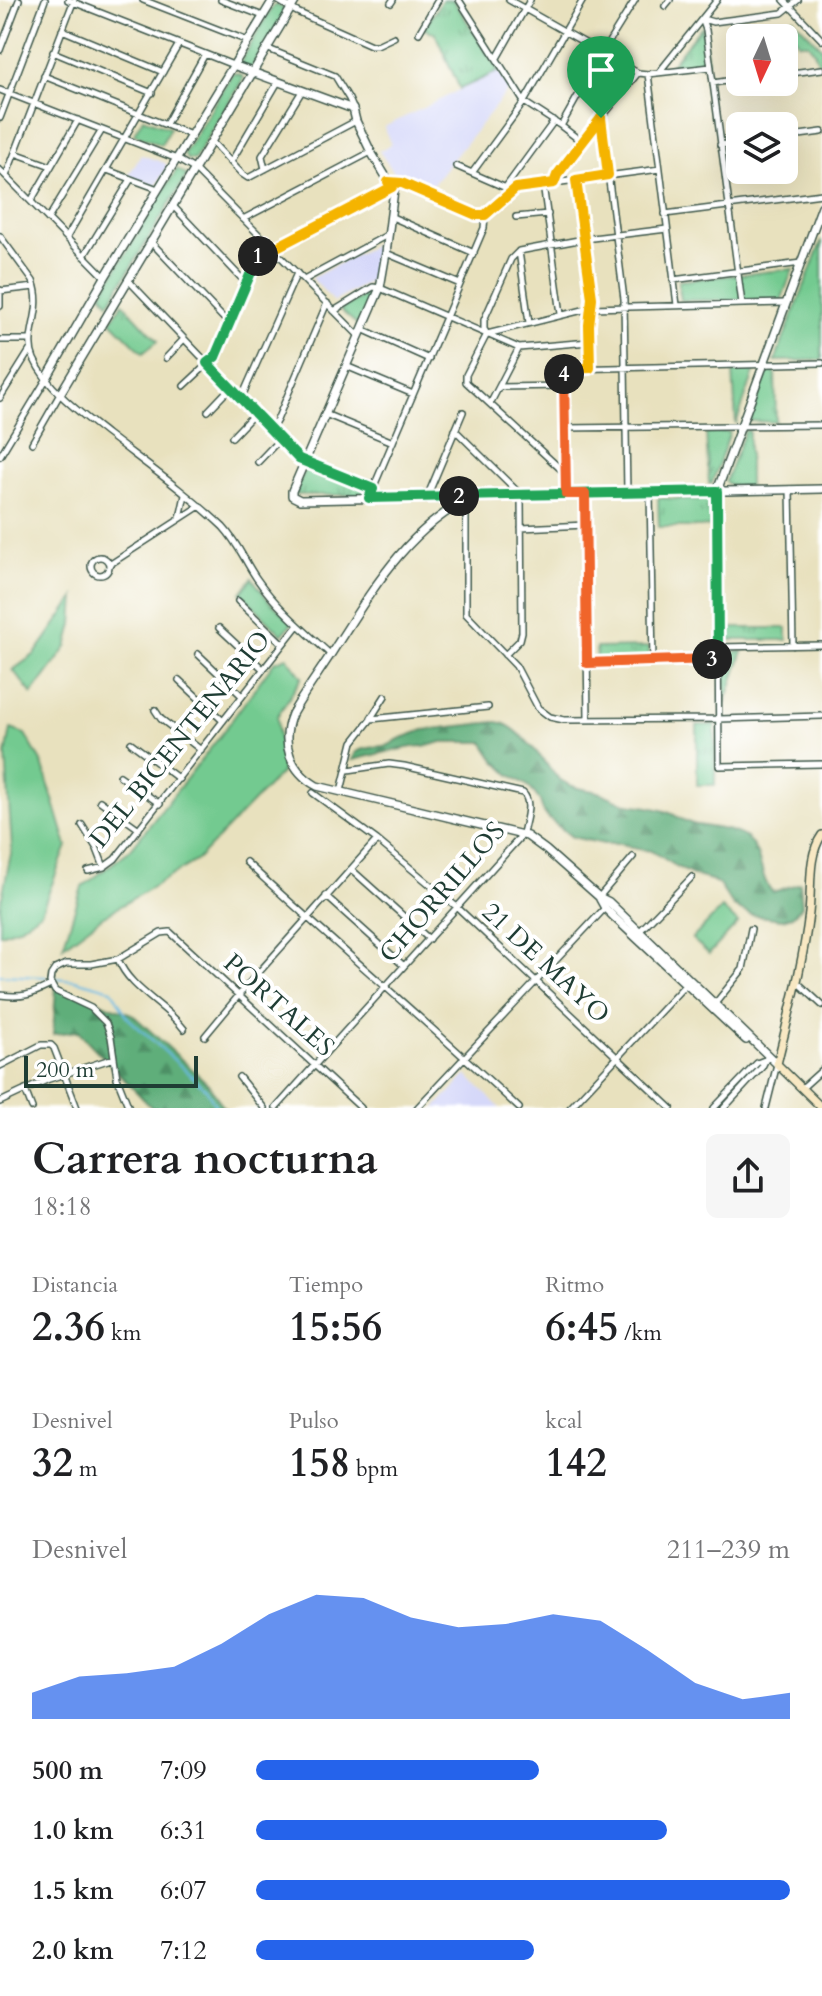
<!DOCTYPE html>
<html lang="es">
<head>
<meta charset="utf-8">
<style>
  body { margin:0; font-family:Cardo,serif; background:#f6f6f6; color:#202124; height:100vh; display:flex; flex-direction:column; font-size:30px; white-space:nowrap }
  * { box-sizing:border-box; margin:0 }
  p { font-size:26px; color:#757577 }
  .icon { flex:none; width:44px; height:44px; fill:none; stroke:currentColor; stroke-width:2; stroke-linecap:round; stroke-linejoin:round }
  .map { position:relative; height:1108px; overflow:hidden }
  .panel { display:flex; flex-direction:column; background:#fff; flex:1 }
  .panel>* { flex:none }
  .needle { width:52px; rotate:184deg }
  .fabs { position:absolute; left:726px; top:24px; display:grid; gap:16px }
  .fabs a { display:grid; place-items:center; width:72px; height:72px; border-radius:12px; background:#fff; box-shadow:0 8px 32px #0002; font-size:40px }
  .scale { position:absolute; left:24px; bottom:20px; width:174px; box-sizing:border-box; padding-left:8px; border:4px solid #1f3d34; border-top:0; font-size:22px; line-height:28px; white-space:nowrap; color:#1f3d34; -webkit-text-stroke:6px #fff; paint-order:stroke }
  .pin { position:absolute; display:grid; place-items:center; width:68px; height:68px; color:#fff; margin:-82px -34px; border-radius:50% 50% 50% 0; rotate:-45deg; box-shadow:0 0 8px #0007 }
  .pin .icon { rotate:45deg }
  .km { position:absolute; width:40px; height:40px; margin:-20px; border-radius:50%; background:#222; color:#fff; font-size:22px; line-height:40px; text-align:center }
  .round { display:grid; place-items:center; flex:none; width:84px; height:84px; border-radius:12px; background:#f6f6f6 }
  .summary { display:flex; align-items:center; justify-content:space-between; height:136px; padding:0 32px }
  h1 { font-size:44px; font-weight:800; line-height:60px }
  .stats { display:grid; grid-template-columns:repeat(3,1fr); gap:12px; height:136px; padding:8px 32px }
  .stats div { display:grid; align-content:center }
  .stats b { font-size:40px; font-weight:800 }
  .stats small { font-size:22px; font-weight:400 }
  .stats p { font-size:22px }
  .chart { height:224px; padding:16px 32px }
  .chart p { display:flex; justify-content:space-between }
  .chart svg { width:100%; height:144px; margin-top:8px; fill:#2563eb; opacity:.7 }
  ul { padding:0 32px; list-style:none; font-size:26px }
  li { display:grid; grid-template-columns:128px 96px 1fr; align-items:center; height:60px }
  li i { height:20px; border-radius:10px; background:#2563eb }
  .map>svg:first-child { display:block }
  .built { fill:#d5d8f9 }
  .grass { fill:#73ca90; stroke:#498462; stroke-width:2 }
  .forest { fill:url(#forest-firs); stroke:#3e7657; stroke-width:2 }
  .park { fill:url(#park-tufts); stroke:#498462; stroke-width:2 }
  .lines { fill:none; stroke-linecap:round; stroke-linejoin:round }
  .stream { stroke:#6abbe5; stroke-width:2 }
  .minor-casing { stroke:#3d5649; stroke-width:8 }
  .tertiary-casing { stroke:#3d5649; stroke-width:10 }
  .secondary-casing { stroke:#3d5649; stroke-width:10 }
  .minor { stroke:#fff; stroke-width:5 }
  .tertiary { stroke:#fff; stroke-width:7 }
  .secondary { stroke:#f8e8c3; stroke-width:7 }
  .split-1-casing { stroke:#fff; stroke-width:16 }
  .split-2-casing { stroke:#fff; stroke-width:16 }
  .split-3-casing { stroke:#fff; stroke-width:16 }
  .split-4-casing { stroke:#fff; stroke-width:16 }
  .split-5-casing { stroke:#fff; stroke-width:16 }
  .split-1 { stroke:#f5b400; stroke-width:10 }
  .split-2 { stroke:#22a559; stroke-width:10 }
  .split-3 { stroke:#22a559; stroke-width:10 }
  .split-4 { stroke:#f0652b; stroke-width:10 }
  .split-5 { stroke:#f5b400; stroke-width:10 }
  .labels { text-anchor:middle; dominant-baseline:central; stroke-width:8; stroke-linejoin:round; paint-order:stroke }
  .street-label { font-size:26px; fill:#1f3d34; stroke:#fff }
</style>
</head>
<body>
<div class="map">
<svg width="822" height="1108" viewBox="0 0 822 1108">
  <defs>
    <pattern id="forest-firs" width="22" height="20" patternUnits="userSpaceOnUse" patternTransform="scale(2)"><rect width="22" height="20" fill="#5eae7a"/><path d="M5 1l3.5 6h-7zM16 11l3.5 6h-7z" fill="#4d8f65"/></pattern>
    <pattern id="park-tufts" width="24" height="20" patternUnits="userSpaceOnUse" patternTransform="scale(2)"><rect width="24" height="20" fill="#73ca90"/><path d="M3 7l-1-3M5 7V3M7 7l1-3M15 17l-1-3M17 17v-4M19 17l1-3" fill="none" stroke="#5ea576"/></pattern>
  </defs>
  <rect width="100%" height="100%" fill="#fff"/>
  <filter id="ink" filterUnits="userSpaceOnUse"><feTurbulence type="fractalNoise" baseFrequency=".0125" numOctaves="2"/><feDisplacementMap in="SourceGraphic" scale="16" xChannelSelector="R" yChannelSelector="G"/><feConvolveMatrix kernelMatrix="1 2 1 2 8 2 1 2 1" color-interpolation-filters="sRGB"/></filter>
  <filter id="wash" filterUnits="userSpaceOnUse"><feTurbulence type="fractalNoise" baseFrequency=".006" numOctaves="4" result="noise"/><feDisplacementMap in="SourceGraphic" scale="32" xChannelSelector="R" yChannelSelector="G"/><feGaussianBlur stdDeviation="1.8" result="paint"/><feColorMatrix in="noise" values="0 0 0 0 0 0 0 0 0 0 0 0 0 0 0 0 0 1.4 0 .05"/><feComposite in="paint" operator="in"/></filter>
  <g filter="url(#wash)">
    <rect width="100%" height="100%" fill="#e8e1be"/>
    <path class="built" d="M499,71L510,88L428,190L398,178L379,151L391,144L384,127Z
      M141,155L165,163L167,167L156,186L128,176Z
      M380,242L375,278L334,302L312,278Z
      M467,1075L500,1108H435Z"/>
    <path class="grass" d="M277,5L284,9L285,12L251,68L248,69L241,66L240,63L273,6Z
      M793,18L822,48V65H819L814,51L808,43H799L785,22Z
      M235,73L242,76L243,79L194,160L187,159L184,154L232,74Z
      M143,118L170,128L161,145L134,134Z
      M177,169L187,175L109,303L102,293Z
      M822,240V360L775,361Z
      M793,269L781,301L681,300L678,281Z
      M368,293L374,296L360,327L340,310Z
      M252,578L269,601L293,622L282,635L241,593Z
      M75,597L73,624L67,647L32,694L13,670L35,654Z
      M743,651L725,704V653Z
      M287,657L302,677L277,717L282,772L197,860L102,917L63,946L82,887L130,850L221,735L274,662Z
      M11,729L25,734L42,763L67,846L41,912L18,928L0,934V906L12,849L6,755Z
      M722,908L738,923L709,954L692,939Z"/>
    <path class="forest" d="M495,722C517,721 544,763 559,779C570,787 581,789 594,791C606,794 617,801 628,804C641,806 653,807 665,811C675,814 682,821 693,824C709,828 732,828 746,838C763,851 759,880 773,892L800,883L802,906L792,916L782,919L751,915L734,907L719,885L711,880L693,875L677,867L652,851L638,849L622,844H604L572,837L548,818L543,811L540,801L535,794L528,786L509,774L495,760L483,742H442L424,747L422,746C398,748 376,755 352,760L356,752L363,749L389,745L399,739L424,730Z
      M56,986L132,1014L208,1084L224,1108H152L78,1031L53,1034Z"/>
    <path class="park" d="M442,0H453L499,71L460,89L435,33L424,29Z
      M702,26L708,63L669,67Z
      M123,303L158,341L143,353L111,321Z
      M775,369L776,422L750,421L768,370Z
      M755,370L736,424L733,371Z
      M749,430V486H732L725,482L745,431Z
      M706,432H730L712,483L709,484Z
      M307,464L368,489L365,495H296L295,492Z
      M658,498L712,500L713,527H659Z
      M724,628H787V640H724Z
      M649,647V659L597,660L596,648Z
      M697,725H715V785H697Z"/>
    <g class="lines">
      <path class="stream" d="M0,975L46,977
        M55,978L75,980L112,990L128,1018L206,1089L217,1108"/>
    </g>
  </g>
  <g filter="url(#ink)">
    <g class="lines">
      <g class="minor-casing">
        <path id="minor" d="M68,0L233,65
          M143,0L248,41
          M221,0L263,16
          M277,0L297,12L371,45H377L394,37
          M459,0L524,102L561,126L582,142
          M509,0L638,73L648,74L711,67
          M784,0L822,40
          M391,3L393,0
          M665,6L670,0
          M702,19L706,30L742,304
          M703,19L713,22L782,13L798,0
          M62,30L163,72
          M419,33L438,0
          M266,48L335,76L349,99L353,108
          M0,50L19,0
          M53,52L152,93
          M497,58L530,0
          M660,71L717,0
          M648,74L677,305
          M784,74L822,69
          M44,76L191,135
          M713,83L740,79
          M0,90L177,159L194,169L359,336
          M0,118L45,0
          M601,118L624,299L627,493
          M166,124L205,54
          M561,126L602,53L635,0
          M784,137L822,132
          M211,141L242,174L248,178L356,121
          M720,145L740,142
          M15,153L51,166
          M231,162L278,82
          M456,166L506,188
          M265,169L262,156L302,91
          M0,170L105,277
          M107,170L158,189
          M472,173L524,102L583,0
          M6,176L74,0
          M576,180L592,298L589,325L590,368
          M388,182L402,183L479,216L488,213L516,188L660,169
          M554,183L557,175L582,142L638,73
          M543,184L561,314
          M505,188L554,121
          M31,201L78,120
          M173,206L246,283
          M665,214L822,194
          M392,217L474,253
          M516,217L548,214
          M48,219L102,130
          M243,219L371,152
          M0,236L33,281C45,312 23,334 34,359C48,390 82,414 107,434C146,464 187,493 223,527C238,543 245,562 257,579C277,608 305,631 331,655
          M67,237L179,44
          M150,241L229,324
          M273,249L392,187
          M519,251L529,323
          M386,253L460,284
          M84,256L131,179
          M128,280L299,459L373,489
          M304,280L389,234
          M673,280L801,263
          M0,290V306
          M0,291L35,287
          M334,311L373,287L380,288L519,348L589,342
          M362,329L429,359
          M487,334L591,308L786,303
          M0,340H31
          M166,358L184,339
          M346,366L413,394
          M184,386L215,357L265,241
          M499,387L565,386
          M0,398L30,350
          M241,399L297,273
          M490,404L519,348
          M208,411L230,388
          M325,414L393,442
          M565,428L822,425
          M271,430L277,420L327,303
          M455,430L521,495L522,632L520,640L505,655
          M232,437L255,413
          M32,443L60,394
          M0,456L47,378
          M258,462L280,439
          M566,474L466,382V375L487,334L484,329V320L511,259L519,251L584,239L667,229
          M790,489L793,646
          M717,491L719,766L822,764
          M650,492L653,662
          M566,494L564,372L566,369L822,363
          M585,494L588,720
          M427,497L463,412
          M369,498L484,228L485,215
          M466,508V614L516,666L538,708L550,717L564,720L719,719L822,716
          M180,518L185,495
          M521,528L586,525
          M91 566a9 9 0 1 1 18 0a9 9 0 1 1-18 0Z
          M109,565L200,506
          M238,601L283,644
          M219,628L263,669
          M718,647L822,645
          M198,654L242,696
          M587,663L718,659
          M179,680L223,721
          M155,710L161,719L201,750
          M371,718L385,696
          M131,743L179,779
          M120,776L160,804
          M341,791L353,742L371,719L488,707
          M313,793L377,840L458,908L671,1108
          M100,801L139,829
          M82,825L97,849L104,867
          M246,862C336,945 430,1024 519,1108
          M351,869L429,939
          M88,871L104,867L115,859L298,625
          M326,896L404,966
          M599,897L633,857
          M638,933L692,877
          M118,959C129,989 166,1005 184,1029
          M797,982L822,1005
          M0,995C24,998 30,995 51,985
          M714,1005L743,969L751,929
          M205,1036L244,989L377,840
          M0,1066L41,1045H51L54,1048L77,1108
          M239,1077L264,1108
          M802,1088L822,1070
          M25,1090L32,1108
          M0,1102L49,1079L114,1058
          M129,1108L117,1078L111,1037L106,1023L91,1008L55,991L50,982L51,975L55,969L66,964H91L118,959L161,933L170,932L361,1108
          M276,1108L523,834C525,821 533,803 523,793L404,766L389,764L348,770
          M417,1108L605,908
          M570,1108L687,983
          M714,1108L757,1063L767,1059
          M724,1108L762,1067L766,1059
          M766,1108L777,1064"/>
      </g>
      <g class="tertiary-casing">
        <path id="tertiary" d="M233,65L353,109L356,121L371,152L394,190L386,253L380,288L292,491V496L300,500L822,489
          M47,378L105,277L273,0
          M60,394L296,0
          M717,491L822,206
          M472,497C408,528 373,589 336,646C322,669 305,691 292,714C280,743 290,771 317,786L527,836L546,850L599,897L609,902L777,1064
          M600,899L605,908L614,917L746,1040"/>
      </g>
      <g class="secondary-casing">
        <path id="secondary" d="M822,835C807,856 812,888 809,913C803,964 789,1014 777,1064L822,1108"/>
      </g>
      <use href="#minor" class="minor"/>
      <use href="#tertiary" class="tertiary"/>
      <use href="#secondary" class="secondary"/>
    </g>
  </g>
  <g class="lines" filter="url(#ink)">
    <g class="split-1-casing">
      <path id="split-1" d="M258,256L265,241L273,249L392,187L388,182L402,183L476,215H485L516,188L554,183L557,175L601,118"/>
    </g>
    <g class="split-2-casing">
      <path id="split-2" d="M258,256L215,357L207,363L299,459L373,489L369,498L459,496"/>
    </g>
    <g class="split-3-casing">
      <path id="split-3" d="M459,496L717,491L718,659H712"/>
    </g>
    <g class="split-4-casing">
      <path id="split-4" d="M564,374L566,494H585L587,663L712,659"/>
    </g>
    <g class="split-5-casing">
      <path id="split-5" d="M564,374V371L567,369L590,368L589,325L592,298L576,180L608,175L601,118"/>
    </g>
    <use href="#split-1" class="split-1"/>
    <use href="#split-2" class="split-2"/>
    <use href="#split-3" class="split-3"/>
    <use href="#split-4" class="split-4"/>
    <use href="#split-5" class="split-5"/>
  </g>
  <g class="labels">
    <g class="street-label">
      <text transform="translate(180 739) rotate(-51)">DEL BICENTENARIO</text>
      <text transform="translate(442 892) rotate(-49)">CHORRILLOS</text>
      <text transform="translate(546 963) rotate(43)">21 DE MAYO</text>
      <text transform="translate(279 1005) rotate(42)">PORTALES</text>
    </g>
  </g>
</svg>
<div class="fabs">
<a><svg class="needle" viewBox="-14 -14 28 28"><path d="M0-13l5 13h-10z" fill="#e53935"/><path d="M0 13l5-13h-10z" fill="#757577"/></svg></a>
<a><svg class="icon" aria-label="layers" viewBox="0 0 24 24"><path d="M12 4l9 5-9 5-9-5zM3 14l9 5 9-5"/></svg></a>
</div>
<div class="scale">200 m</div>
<div class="pin" style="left:601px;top:118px;background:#1e9e55"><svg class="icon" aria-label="arrive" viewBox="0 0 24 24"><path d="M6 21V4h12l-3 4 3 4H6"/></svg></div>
<b class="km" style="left:258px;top:256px">1</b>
<b class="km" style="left:459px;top:496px">2</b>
<b class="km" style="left:712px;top:659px">3</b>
<b class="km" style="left:564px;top:374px">4</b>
</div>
<section class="panel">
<div class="summary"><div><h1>Carrera nocturna</h1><p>18:18</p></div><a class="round"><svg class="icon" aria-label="share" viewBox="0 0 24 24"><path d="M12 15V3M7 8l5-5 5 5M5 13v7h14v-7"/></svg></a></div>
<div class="stats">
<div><p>Distancia</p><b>2.36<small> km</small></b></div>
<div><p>Tiempo</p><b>15:56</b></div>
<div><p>Ritmo</p><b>6:45<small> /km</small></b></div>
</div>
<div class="stats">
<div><p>Desnivel</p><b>32<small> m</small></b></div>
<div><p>Pulso</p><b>158<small> bpm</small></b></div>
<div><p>kcal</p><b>142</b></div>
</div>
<div class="chart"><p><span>Desnivel</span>211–239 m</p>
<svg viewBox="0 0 160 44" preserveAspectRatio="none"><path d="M0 44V36L10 31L20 30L30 28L40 21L50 12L60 6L70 7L80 13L90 16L100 15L110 12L120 14L130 23L140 33L150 38L160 36V44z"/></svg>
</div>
<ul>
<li><b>500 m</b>7:09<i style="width:53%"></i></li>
<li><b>1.0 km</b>6:31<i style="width:77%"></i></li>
<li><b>1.5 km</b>6:07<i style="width:100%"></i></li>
<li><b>2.0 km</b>7:12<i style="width:52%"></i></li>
</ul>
</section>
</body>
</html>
